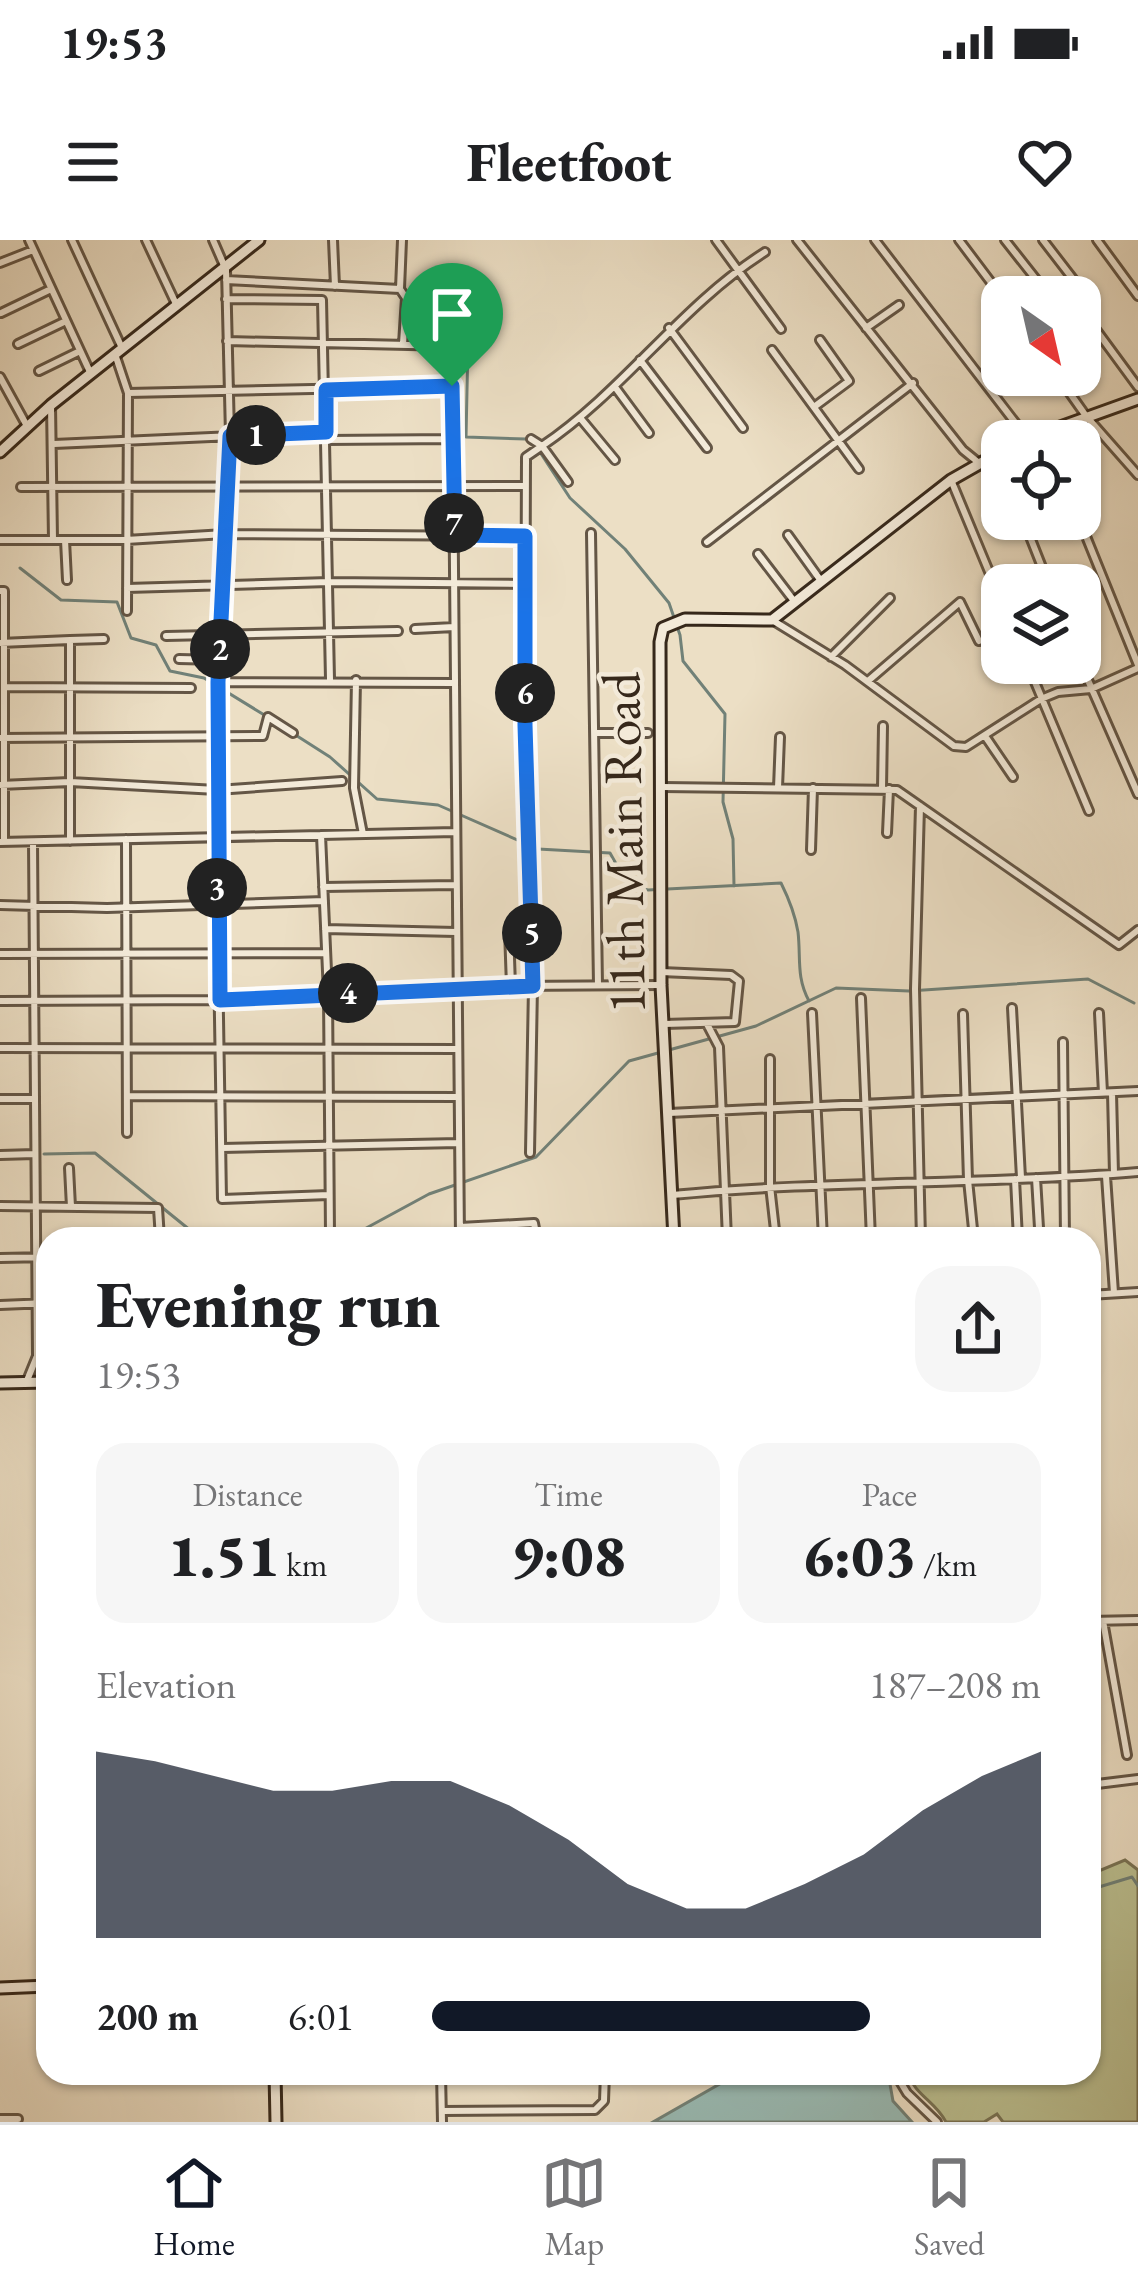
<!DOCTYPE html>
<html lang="en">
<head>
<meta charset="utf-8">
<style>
  body { margin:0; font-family:"EB Garamond",serif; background:#f6f6f6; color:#202124; height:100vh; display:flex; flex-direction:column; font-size:45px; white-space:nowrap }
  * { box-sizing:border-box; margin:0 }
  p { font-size:39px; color:#757577 }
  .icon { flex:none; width:66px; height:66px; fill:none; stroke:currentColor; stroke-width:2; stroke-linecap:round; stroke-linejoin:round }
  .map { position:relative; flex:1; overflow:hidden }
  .drawer { position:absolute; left:36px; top:987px; width:1065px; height:858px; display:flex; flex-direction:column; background:#fff; border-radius:36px; box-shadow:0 3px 9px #0004 }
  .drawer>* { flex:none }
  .needle { width:78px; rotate:146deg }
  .buttons { position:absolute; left:981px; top:36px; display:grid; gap:24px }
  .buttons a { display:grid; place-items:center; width:120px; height:120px; border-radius:24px; background:#fff; box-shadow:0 3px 9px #0004; font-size:60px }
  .pin { position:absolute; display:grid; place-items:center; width:102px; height:102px; color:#fff; margin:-123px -51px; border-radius:50% 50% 50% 0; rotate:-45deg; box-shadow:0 0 12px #0007 }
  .pin .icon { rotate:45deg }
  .km { position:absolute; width:60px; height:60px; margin:-30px; border-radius:50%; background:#222; color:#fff; font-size:33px; line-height:60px; text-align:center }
  .round { display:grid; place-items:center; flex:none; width:126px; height:126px; border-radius:36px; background:#f6f6f6 }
  .head { display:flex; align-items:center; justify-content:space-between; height:204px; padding:0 60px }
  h1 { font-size:66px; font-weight:800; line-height:90px }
  .stats { display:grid; grid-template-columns:repeat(3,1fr); gap:18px; height:204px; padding:12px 60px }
  .stats div { display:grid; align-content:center; border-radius:30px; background:#f6f6f6; text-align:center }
  .stats b { font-size:60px; font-weight:800 }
  .stats small { font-size:33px; font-weight:400 }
  .stats p { font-size:33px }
  .chart { height:336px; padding:24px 60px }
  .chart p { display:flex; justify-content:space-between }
  .chart svg { width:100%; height:216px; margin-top:12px; fill:#111827; opacity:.7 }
  ul { padding:0 60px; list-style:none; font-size:39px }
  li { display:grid; grid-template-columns:192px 144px 1fr; align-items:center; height:90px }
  li i { height:30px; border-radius:15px; background:#111827 }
  .status { display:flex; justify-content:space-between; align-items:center; height:84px; padding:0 60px; background:#fff; direction:ltr }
  .status svg { height:33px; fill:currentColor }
  header { display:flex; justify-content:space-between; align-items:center; height:156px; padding:0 60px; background:#fff; font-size:54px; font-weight:800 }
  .tab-bar { display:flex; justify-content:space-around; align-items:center; height:168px; border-top:3px solid #e0e0e0; background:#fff; font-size:33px; color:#757577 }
  .tab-bar a { display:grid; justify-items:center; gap:6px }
  .tab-bar .current { color:#111827 }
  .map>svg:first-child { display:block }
  .green { fill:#bcc192; stroke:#797456; stroke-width:3 }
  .water { fill:#99bcb6; stroke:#718178; stroke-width:3 }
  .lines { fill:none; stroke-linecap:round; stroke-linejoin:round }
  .stream { stroke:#718178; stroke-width:3 }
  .street-casing { stroke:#645646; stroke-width:12 }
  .secondary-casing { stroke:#36281b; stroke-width:15 }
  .street { stroke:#f3ead9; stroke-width:6 }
  .secondary { stroke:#f3ead9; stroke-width:9 }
  .route-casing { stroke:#fff; stroke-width:24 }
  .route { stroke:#1a73e8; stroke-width:15 }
  .labels { text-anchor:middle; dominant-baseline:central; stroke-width:9; stroke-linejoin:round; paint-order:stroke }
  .street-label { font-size:54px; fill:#36281b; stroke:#f3ead9 }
</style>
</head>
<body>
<div class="status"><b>19:53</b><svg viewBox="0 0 49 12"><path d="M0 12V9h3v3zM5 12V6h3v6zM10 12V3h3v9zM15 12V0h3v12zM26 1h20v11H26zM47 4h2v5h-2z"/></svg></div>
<header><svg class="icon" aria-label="menu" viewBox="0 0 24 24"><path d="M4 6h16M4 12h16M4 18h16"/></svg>Fleetfoot<svg class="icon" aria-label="heart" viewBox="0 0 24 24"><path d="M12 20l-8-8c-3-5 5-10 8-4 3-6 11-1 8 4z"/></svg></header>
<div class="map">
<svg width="1138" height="1882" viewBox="0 0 1138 1882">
  <rect width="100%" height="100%" fill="#ecdfc5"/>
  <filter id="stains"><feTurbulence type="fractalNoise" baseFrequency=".00167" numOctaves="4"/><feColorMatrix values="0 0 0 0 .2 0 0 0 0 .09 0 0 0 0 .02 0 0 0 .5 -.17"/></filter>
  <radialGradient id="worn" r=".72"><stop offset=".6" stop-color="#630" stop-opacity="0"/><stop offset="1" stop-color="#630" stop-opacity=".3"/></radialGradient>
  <path class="green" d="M1125,1620L1138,1630V1882H1003L997,1874L984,1882H946C935,1861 917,1857 907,1833H1089V1635Z"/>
  <path class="water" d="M739,1833H888L893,1861L912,1882H653Z"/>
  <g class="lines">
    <path class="stream" d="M468,103L466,197L526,199
      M534,203L570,258L625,309L669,363L680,395L683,421L725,474L723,562L733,599L734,646
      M20,328L61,360L117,362L131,398L156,405L170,431L204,438L266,476
      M294,494L330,517L377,559L438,565L538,609L610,613L628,645L648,650L781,643C789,659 795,674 798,692C801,718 796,737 809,761
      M44,914L95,913L201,999
      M346,999L429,954L536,917L629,821L756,786L836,748L909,751L1088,739L1134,763
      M1089,1650L1132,1637L1138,1646"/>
    <g class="street-casing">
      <path id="street" d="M29,0L90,132
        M72,0L122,108
        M146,0L176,64
        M213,0L226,30L230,195L218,442L216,598L222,959L329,955
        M333,0L335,46
        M716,0L781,89
        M797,0L963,210L979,223
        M875,0L1027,198
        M959,0L1002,57
        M1005,0L1050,57
        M1043,0L1090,61L1081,68
        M1097,0L1138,56
        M0,23L33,10
        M226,40L400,49L406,58L403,104
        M400,49L402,0
        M226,59L322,60L330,439
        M1080,68L1138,147
        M1,73L51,49
        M669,88L743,188
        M866,88L899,65
        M227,101L452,106L460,999
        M18,104L66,81
        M772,110L859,229
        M115,114L128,153L452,146
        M640,120L707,208
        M39,131L80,111
        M1057,135L1086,176L1138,235
        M0,137L27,186
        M615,147L649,193
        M51,165L53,300
        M814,167L849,141L820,100
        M581,179L615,220
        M531,199L542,206C625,150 680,66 765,12
        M326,200L453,199
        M54,204L326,192
        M997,213L1002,226
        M951,240L1002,363
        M21,247L525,246
        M1023,279L1049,345
        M1079,279L1138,425
        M591,293L598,745
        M788,295L821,341
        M0,300H126L225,294L525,296
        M65,300L67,340
        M707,302L913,143
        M758,314L794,361
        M127,348L329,342L525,344
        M0,351H4V601
        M127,371L128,153
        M772,380L845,425L954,506L966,507L1041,459L1058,452L1091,449L1138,428
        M415,389L454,387
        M166,396L398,391
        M70,400L104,399
        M0,403L70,400V601
        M831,417L890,358
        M179,419L219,420
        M1080,422L1138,554
        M1027,423L1089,571
        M356,440L354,548L363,594
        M868,441L960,362L979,401
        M218,442L454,443
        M4,447L191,448
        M595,493H648
        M985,496L1013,537
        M0,498L263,496L268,477L293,493
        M0,545L70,542L217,550L342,541
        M662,547L897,550L1119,705L1138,690
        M778,548L780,497
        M882,549L883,486
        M920,566L915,749L921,999
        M887,593L889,549
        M321,595L328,754L330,994
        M126,599L127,893
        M0,602L455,592
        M811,610L813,548
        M323,647L455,645
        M0,665L107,668L324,661
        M325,689L456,692
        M509,690L511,746
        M0,714L326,713
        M661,732L731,735L739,741L735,782L664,784
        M861,758L871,999
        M0,761L220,760L511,746L661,745
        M1012,768L1021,938
        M812,773L823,999
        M1099,773L1103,853
        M963,774L968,940L974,999
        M707,784L719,807L727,999
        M1063,802L1065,999
        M0,808L457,809
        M770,819V946L776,999
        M1112,853L1114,934
        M127,856L458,857
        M0,859H34
        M669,873L1138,851
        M222,908L459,903
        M530,913L533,746L525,485L526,217L542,206L568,242
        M0,915L35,914
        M69,928L71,967
        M1106,936L1114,1053
        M1036,938L1039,988
        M1015,939L1018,999
        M672,955C827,940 983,945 1138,932
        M0,966L158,968L160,999
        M460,987L534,983L537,999
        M0,1018L48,1017
        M1089,1055L1138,1052
        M0,1065L48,1063
        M26,1143L37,1116L33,602
        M1089,1381L1138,1380
        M1103,1381L1127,1515
        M1089,1545L1138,1539
        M441,1833L442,1882
        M895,1833L907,1853L937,1882
        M442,1871L595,1870L604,1861L605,1833
        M0,1879H18"/>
    </g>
    <g class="secondary-casing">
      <path id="secondary" d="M1021,201L1138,159
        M0,212L51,165L259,0
        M674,999L661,745L660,402L663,388L685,379L772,380L951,240L1002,211
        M0,1143L48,1142
        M0,1748L48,1746
        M275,1833L276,1882"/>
    </g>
    <use href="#street" class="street"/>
    <use href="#secondary" class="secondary"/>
  </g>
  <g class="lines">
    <g class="route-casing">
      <path id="route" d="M452,146L455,295L525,296V485L533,746L220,760L218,442L230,196L326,192V150Z"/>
    </g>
    <use href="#route" class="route"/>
  </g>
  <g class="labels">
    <g class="street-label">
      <text transform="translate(623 603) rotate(-91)">11th Main Road</text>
    </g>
  </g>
  <rect width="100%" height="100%" filter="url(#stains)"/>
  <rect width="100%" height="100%" fill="url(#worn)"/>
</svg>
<div class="buttons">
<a><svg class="needle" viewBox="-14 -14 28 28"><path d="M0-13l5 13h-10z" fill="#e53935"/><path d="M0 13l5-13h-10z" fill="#757577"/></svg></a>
<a><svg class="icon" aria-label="locate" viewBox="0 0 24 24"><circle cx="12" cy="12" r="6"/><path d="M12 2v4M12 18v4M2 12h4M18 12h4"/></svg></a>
<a><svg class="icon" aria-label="layers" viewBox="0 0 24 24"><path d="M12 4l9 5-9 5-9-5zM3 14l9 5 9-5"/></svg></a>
</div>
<div class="pin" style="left:452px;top:146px;background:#1e9e55"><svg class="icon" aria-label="arrive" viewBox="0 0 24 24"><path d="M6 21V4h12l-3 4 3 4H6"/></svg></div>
<b class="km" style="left:256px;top:195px">1</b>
<b class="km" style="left:220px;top:409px">2</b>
<b class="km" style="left:217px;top:648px">3</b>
<b class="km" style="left:348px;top:753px">4</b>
<b class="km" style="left:532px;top:693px">5</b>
<b class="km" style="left:525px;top:453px">6</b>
<b class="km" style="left:454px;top:283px">7</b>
<section class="drawer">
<div class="head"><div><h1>Evening run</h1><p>19:53</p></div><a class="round"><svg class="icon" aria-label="share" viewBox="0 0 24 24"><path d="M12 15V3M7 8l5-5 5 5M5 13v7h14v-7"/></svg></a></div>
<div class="stats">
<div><p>Distance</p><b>1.51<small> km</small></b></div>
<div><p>Time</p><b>9:08</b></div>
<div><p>Pace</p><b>6:03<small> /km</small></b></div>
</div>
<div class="chart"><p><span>Elevation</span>187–208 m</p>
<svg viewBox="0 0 160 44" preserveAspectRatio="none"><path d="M0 44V6L10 8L20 11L30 14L40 14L50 12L60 12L70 17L80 24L90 33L100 38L110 38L120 33L130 27L140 18L150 11L160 6V44z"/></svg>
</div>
<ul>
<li><b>200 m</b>6:01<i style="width:72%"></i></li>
</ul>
</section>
</div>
<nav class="tab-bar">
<a class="current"><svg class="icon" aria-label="home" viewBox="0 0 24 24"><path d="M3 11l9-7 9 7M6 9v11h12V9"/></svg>Home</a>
<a><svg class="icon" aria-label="map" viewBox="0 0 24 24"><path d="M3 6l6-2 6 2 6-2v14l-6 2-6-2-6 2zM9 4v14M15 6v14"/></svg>Map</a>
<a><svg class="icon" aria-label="saved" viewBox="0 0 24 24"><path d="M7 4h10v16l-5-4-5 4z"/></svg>Saved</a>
</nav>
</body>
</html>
